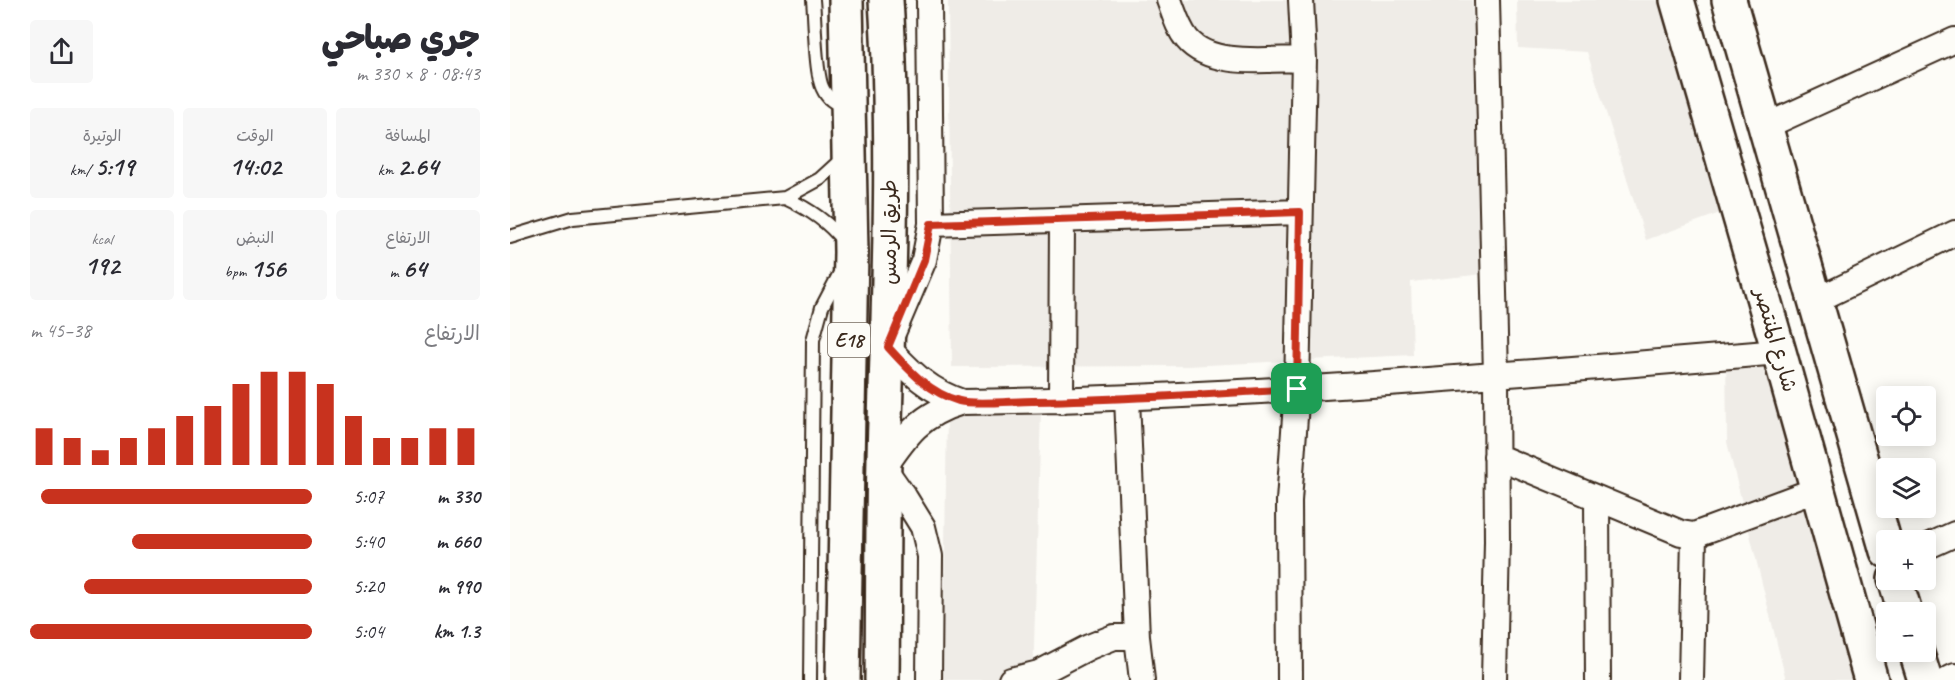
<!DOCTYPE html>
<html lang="ar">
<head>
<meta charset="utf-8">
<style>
  body { margin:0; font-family:Caveat,"Playpen Sans Arabic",sans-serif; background:#f7f7f7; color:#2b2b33; direction:rtl; height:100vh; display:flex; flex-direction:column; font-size:22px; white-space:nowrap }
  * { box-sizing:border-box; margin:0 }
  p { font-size:20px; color:#7c7c81 }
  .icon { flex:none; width:33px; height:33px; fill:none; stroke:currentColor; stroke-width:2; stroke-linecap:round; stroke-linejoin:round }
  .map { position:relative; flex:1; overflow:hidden; direction:ltr }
  .side { display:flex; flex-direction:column; background:#fff; width:510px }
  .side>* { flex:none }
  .fabs { position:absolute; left:1366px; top:386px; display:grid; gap:12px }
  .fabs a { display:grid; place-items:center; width:60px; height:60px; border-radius:6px; background:#fff; box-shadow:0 3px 15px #0003; font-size:30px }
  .pin { position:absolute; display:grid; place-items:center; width:51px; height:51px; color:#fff; margin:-26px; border-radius:12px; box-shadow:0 3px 9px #0006 }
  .round { display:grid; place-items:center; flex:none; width:63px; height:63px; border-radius:6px; background:#f7f7f7 }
  .summary { display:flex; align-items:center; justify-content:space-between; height:102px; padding:0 30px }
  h1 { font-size:33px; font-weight:800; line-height:45px }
  .metrics { display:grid; grid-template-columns:repeat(3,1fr); gap:9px; height:102px; padding:6px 30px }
  .metrics div { display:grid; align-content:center; border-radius:6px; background:#f7f7f7; text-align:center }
  .metrics b { font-size:26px; font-weight:800 }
  .metrics small { font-size:16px; font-weight:400 }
  .metrics p { font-size:16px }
  .chart { height:168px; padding:12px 30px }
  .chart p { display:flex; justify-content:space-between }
  .chart svg { width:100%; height:108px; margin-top:6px; stroke:#c8321e; stroke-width:6 }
  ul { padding:0 30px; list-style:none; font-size:20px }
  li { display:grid; grid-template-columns:96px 72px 1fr; align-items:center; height:45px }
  li i { height:15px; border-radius:8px; background:#c8321e }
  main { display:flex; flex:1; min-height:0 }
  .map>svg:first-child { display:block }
  .built { fill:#efece7 }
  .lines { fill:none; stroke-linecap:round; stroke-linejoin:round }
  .service-casing { stroke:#3b2a1e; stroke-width:16 }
  .minor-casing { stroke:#3b2a1e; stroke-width:28 }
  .primary-casing { stroke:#3b2a1e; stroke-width:38 }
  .trunk-casing { stroke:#3b2a1e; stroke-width:38 }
  .service { stroke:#fdfcf7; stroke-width:12 }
  .minor { stroke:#fdfcf7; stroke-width:24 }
  .primary { stroke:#fdfcf7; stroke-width:33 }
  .trunk { stroke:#fdfcf7; stroke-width:33 }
  .route-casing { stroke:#fff; stroke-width:12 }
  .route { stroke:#c8321e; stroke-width:8 }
  .labels { text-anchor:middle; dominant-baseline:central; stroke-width:6; stroke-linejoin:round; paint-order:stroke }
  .shield { fill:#fdfcf7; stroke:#75695f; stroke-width:1.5 }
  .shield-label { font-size:20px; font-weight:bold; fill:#3b2a1e }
  .street-label { font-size:21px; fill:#3b2a1e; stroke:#fdfcf7 }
</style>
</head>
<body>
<main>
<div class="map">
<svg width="1445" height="680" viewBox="0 0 1445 680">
  <rect width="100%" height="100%" fill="#fdfcf7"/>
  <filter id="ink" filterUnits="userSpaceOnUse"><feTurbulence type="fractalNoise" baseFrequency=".0167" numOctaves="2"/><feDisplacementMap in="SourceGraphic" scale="12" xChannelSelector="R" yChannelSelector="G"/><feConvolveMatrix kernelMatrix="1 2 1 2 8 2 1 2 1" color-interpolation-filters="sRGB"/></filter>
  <g filter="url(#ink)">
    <path class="built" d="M438,0H962L973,274L901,282L903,355L677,366L442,367Z
      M1007,0H1149L1210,213L1136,240L1077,52L1008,48Z
      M1216,347L1259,351L1350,680H1276L1217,442Z
      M531,410L523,680H433L437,413Z"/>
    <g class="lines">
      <g class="service-casing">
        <path id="service" d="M303,0C305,19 305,75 313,89C317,98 325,104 335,106
          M275,198C297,208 318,221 333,241
          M0,237L63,218L275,198L310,179L333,158
          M300,680L303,340L312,307L332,269"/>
      </g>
      <g class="minor-casing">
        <path id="minor" d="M419,0L421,224L414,260L377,347C401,372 418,391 452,402
          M659,0C664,13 668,28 677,39C701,68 759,59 794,59
          M977,0L986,376L987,541L984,680
          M1256,126L1445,40
          M421,224L790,212
          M1305,301L1445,233
          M617,398L627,637L632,680
          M551,401L552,221
          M986,456L1171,533L1184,535L1308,489
          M1087,498L1088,680
          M1416,547L1445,534
          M419,680L420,556L413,527L395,498L374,468C397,434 411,414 452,402C725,398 997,375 1269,352
          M501,680L529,673L579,647L604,637H627
          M780,680L779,501L787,389L794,59L791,0
          M1181,680L1184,535
          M1437,680L1445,676"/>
      </g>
      <g class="primary-casing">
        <path id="primary" d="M1167,0L1269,352L1361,680
          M1219,0L1377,551
          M1385,579L1395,612
          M1406,651L1415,680"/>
      </g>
      <g class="trunk-casing">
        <path id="trunk" d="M333,680L341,252L336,0
          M372,680C373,594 372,508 375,422C379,281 385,140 376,0"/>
      </g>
      <use href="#service" class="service"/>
      <use href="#minor" class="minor"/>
      <use href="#primary" class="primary"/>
      <use href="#trunk" class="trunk"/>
    </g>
  </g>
  <g class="lines" filter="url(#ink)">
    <g class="route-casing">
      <path id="route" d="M790,212L787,389C699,394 611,400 522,401C504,401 465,405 449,401C419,393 398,369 378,347L414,260L421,224Z"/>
    </g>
    <use href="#route" class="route"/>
  </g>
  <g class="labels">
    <rect class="shield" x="318" y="323" width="42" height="34" rx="4.5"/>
    <g class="shield-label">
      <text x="339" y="340">E18</text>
    </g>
    <g class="street-label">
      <text transform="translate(379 232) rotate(-90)">طريق الرمس</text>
      <text transform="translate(1266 340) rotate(74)">شارع المنتصر</text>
    </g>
  </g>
</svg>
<div class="fabs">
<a><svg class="icon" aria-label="locate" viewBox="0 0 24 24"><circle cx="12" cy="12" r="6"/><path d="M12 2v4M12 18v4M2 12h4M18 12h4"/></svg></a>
<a><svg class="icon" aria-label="layers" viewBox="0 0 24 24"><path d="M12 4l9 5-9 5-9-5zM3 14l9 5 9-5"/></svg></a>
<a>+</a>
<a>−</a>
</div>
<div class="pin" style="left:787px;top:389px;background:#1e9e55"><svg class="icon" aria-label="arrive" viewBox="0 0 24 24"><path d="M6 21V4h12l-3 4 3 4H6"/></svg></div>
</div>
<section class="side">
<div class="summary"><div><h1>جري صباحي</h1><p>08:43 · 8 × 330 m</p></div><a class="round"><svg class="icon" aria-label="share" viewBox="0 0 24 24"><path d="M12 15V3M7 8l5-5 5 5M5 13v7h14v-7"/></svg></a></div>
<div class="metrics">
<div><p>المسافة</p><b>2.64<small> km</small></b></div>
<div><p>الوقت</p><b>14:02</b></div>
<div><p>الوتيرة</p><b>5:19<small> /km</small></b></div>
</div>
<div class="metrics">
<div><p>الارتفاع</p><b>64<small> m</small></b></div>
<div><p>النبض</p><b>156<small> bpm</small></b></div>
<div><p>kcal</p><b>192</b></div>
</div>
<div class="chart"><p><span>الارتفاع</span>38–45 m</p>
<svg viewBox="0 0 160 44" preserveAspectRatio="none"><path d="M5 44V29M15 44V33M25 44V38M35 44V33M45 44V29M55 44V24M65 44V20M75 44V11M85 44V6M95 44V6M105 44V11M115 44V24M125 44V33M135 44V33M145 44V29M155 44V29"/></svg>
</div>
<ul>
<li><b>330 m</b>5:07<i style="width:96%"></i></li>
<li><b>660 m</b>5:40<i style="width:64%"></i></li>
<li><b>990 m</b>5:20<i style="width:81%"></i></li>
<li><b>1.3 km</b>5:04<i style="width:100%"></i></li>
</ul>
</section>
</main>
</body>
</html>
